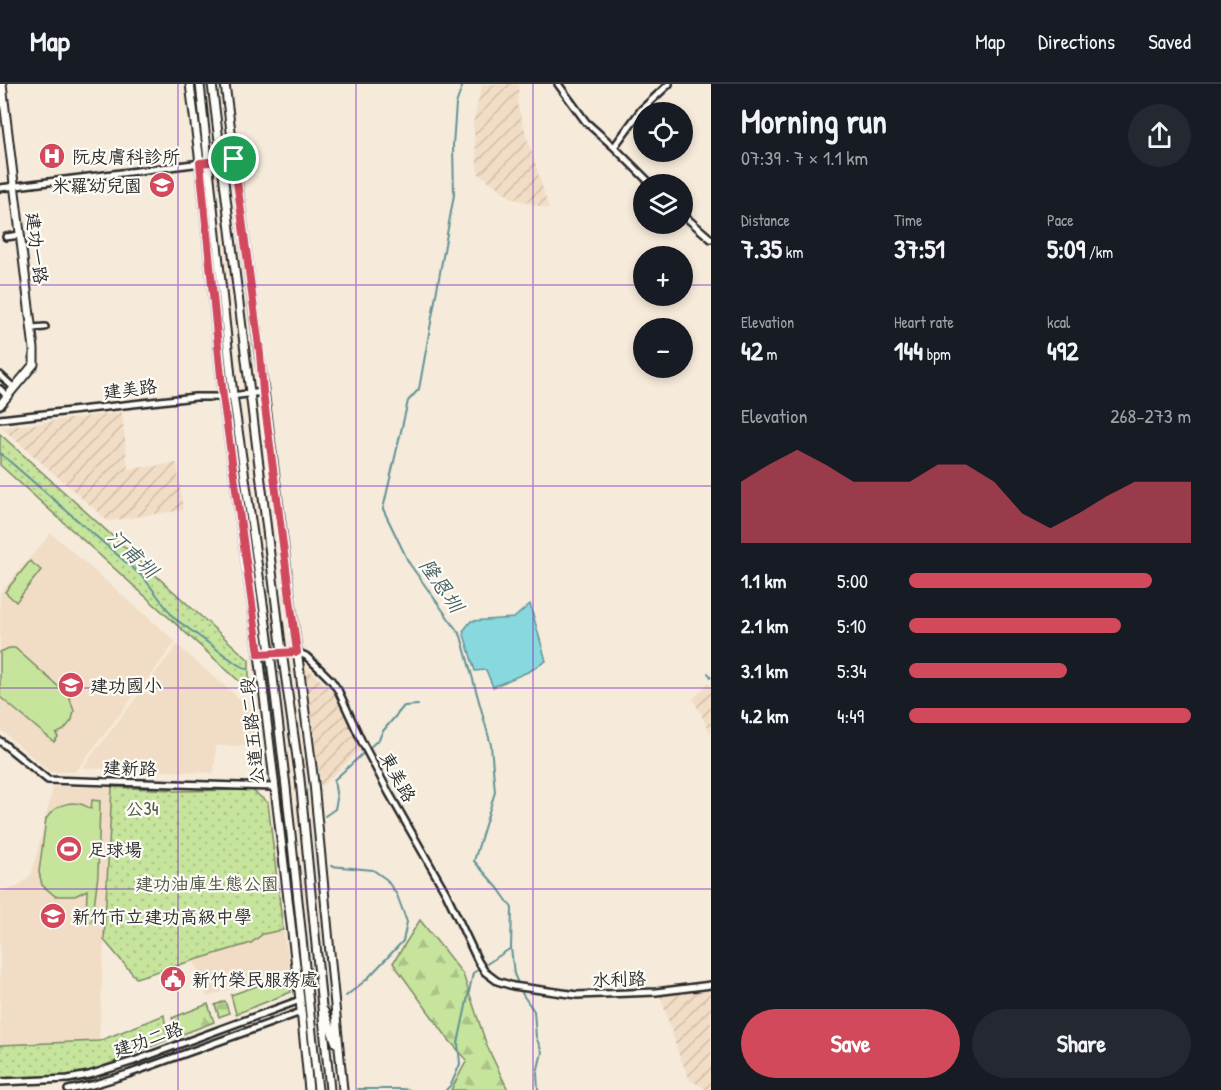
<!DOCTYPE html>
<html lang="en">
<head>
<meta charset="utf-8">
<style>
  body { margin:0; font-family:"Patrick Hand","LXGW WenKai TC",sans-serif; background:#242831; color:#f1f3f6; height:100vh; display:flex; flex-direction:column; font-size:22px; white-space:nowrap }
  * { box-sizing:border-box; margin:0 }
  p { font-size:20px; color:#9ea1a6 }
  .icon { flex:none; width:33px; height:33px; fill:none; stroke:currentColor; stroke-width:2; stroke-linecap:round; stroke-linejoin:round }
  .map { position:relative; flex:1; overflow:hidden }
  .sheet { display:flex; flex-direction:column; background:#171b24; width:510px }
  .sheet>* { flex:none }
  .tools { position:absolute; left:633px; top:18px; display:grid; gap:12px }
  .tools a { display:grid; place-items:center; width:60px; height:60px; border-radius:50%; background:#171b24; box-shadow:0 3px 9px #0003; font-size:30px }
  .pin { position:absolute; display:grid; place-items:center; width:51px; height:51px; color:#fff; margin:-26px; border:3px solid #fff; border-radius:50%; box-shadow:0 2px 6px #0007 }
  .round { display:grid; place-items:center; flex:none; width:63px; height:63px; border-radius:32px; background:#242831 }
  .head { display:flex; align-items:center; justify-content:space-between; height:102px; padding:0 30px }
  h1 { font-size:33px; font-weight:700; line-height:45px }
  .metrics { display:grid; grid-template-columns:repeat(3,1fr); gap:9px; height:102px; padding:6px 30px }
  .metrics div { display:grid; align-content:center }
  .metrics b { font-size:26px; font-weight:700 }
  .metrics small { font-size:16px; font-weight:400 }
  .metrics p { font-size:16px }
  .chart { height:168px; padding:12px 30px }
  .chart p { display:flex; justify-content:space-between }
  .chart svg { width:100%; height:108px; margin-top:6px; fill:#d1495b; opacity:.7 }
  .cta { display:flex; gap:12px; margin-top:auto; padding:12px 30px }
  .cta a { flex:1; height:69px; border-radius:36px; background:#d1495b; color:#fff; font-size:24px; font-weight:700; line-height:69px; text-align:center }
  .cta a+a { background:#242831; color:#f1f3f6 }
  ul { padding:0 30px; list-style:none; font-size:20px }
  li { display:grid; grid-template-columns:96px 72px 1fr; align-items:center; height:45px }
  li i { height:15px; border-radius:8px; background:#d1495b }
  header { display:flex; align-items:center; gap:36px; box-sizing:border-box; height:84px; padding:0 30px; background:#171b24; border-bottom:2px solid #363941 }
  header strong { font-size:28px }
  nav { display:flex; gap:33px; margin-inline-start:auto; font-size:21px }
  main { display:flex; flex:1; min-height:0 }
  .map>svg:first-child { display:block }
  .built { fill:#f1ddc5 }
  .industrial { fill:url(#industrial-furrows) }
  .grass { fill:#c6e49c; stroke:#788864; stroke-width:1.5 }
  .forest { fill:url(#forest-firs); stroke:#788864; stroke-width:1.5 }
  .park { fill:url(#park-dots); stroke:#788864; stroke-width:1.5 }
  .water { fill:#87d9de; stroke:#629396; stroke-width:1.5 }
  .lines { fill:none; stroke-linecap:round; stroke-linejoin:round }
  .stream { stroke:#629396; stroke-width:2 }
  .minor-casing { stroke:#2b2b2b; stroke-width:10 }
  .tertiary-casing { stroke:#2b2b2b; stroke-width:11 }
  .minor { stroke:#fdfcf7; stroke-width:5 }
  .tertiary { stroke:#fdfcf7; stroke-width:7 }
  .route-casing { stroke:#fff; stroke-width:12 }
  .route { stroke:#d1495b; stroke-width:8 }
  .grid { fill:none; stroke:#7b2cbf; stroke-width:1.5; stroke-opacity:0.55 }
  .labels { text-anchor:middle; dominant-baseline:central; stroke-width:4.5; stroke-linejoin:round; paint-order:stroke }
  .poi-label { font-size:18px; fill:#2b2b2b; stroke:#fdfcf7; text-anchor:start }
  .street-label { font-size:18px; fill:#2b2b2b; stroke:#fdfcf7 }
  .park-label { font-size:18px; fill:#525947; stroke:#fdfcf7 }
  .water-label { font-size:20px; font-style:italic; fill:#475f61; stroke:#fdfcf7 }
</style>
</head>
<body>
<header>
<strong>Map</strong>
<nav><a>Map</a><a>Directions</a><a>Saved</a></nav>
</header>
<main>
<div class="map">
<svg width="711" height="1006" viewBox="0 0 711 1006">
  <defs>
    <pattern id="industrial-furrows" width="10" height="10" patternUnits="userSpaceOnUse" patternTransform="scale(1.5)"><rect width="10" height="10" fill="#f1ddc5"/><path d="M-1 1l2-2M0 10L10 0M9 11l2-2" fill="none" stroke="#cfbea9"/></pattern>
    <pattern id="forest-firs" width="22" height="20" patternUnits="userSpaceOnUse" patternTransform="scale(1.5)"><rect width="22" height="20" fill="#c6e49c"/><path d="M5 1l3.5 6h-7zM16 11l3.5 6h-7z" fill="#aac487"/></pattern>
    <pattern id="park-dots" width="8" height="8" patternUnits="userSpaceOnUse" patternTransform="scale(1.5)"><rect width="8" height="8" fill="#c6e49c"/><path d="M2 2h.1M6 6h.1" fill="none" stroke="#aac487" stroke-width="1.8" stroke-linecap="round"/></pattern>
  </defs>
  <rect width="100%" height="100%" fill="#f6eada"/>
  <filter id="ink" filterUnits="userSpaceOnUse"><feTurbulence type="fractalNoise" baseFrequency=".0167" numOctaves="2"/><feDisplacementMap in="SourceGraphic" scale="12" xChannelSelector="R" yChannelSelector="G"/><feConvolveMatrix kernelMatrix="1 2 1 2 8 2 1 2 1" color-interpolation-filters="sRGB"/></filter>
  <g filter="url(#ink)">
    <path class="built" d="M51,449L176,558L75,688H50L0,645V509Z
      M177,561L256,629L260,662H216L214,689L82,684Z
      M53,703H112L99,957L0,963V808L19,802L32,789Z
      M283,846L290,884L207,913L194,876L251,859L263,850Z"/>
    <path class="industrial" d="M482,0H519L517,20L549,125L512,114L478,89L473,39Z
      M122,328L128,385L177,379L183,426L108,437L2,344Z
      M305,582L334,609L341,618L363,663L321,703Z
      M708,599L711,602V650L693,615Z
      M711,905V1006H707L690,996L680,974L660,911Z"/>
    <path class="grass" d="M30,477L41,486L16,518L5,508Z
      M9,564H15L69,612L74,627L72,636L64,646L56,650L58,653L54,658L0,613V568Z
      M92,716L100,717L98,791L92,838H86L87,806L75,812H55L42,801L39,788L46,735C56,719 75,714 91,725Z
      M288,891L291,908L236,930L231,911Z"/>
    <path class="forest" d="M420,836L463,890L487,962L508,1006H451L467,976L449,956L393,879Z
      M225,917L229,929L219,933L215,921Z
      M208,920L214,938L178,952L172,934Z"/>
    <path class="park" d="M0,350L249,576V606L0,381Z
      M112,703L173,706L174,707L252,706L268,719L283,846L263,850L251,859L136,894L104,856Z
      M164,931L167,956L74,994L0,996V961L99,957Z"/>
    <path class="water" d="M530,520L546,577L530,587L493,603L486,586L475,587L463,547L471,537L514,534Z"/>
    <g class="lines">
      <path class="stream" d="M463,0L456,20L453,61L454,111L419,305L408,317L383,425L409,479L461,552L491,661L495,708L474,777L498,804L512,824L511,864L514,890L523,911L534,927L536,953L542,968L537,989L538,1006
        M0,369L144,494L174,534L237,580L247,585
        M708,589L711,593
        M325,732L335,725L337,715L334,696L379,655L383,647L404,622L418,621
        M331,782L373,786L386,795L397,811L407,838L403,857L366,896L346,912
        M358,1005H402L410,1006
        M446,1006L451,1001L460,980L458,959L473,889L511,864"/>
      <g class="minor-casing">
        <path id="minor" d="M558,0L586,38L614,63L651,100
          M614,63L641,26L669,0
          M0,104L234,75
          M682,130L711,155
          M6,153L20,151
          M32,244L45,243
          M0,291L14,304
          M0,305L7,312
          M0,335L195,313H223L263,308
          M259,570L297,568L306,572L321,586L331,596L338,606L362,658L389,709L446,809L478,877L485,888L497,897L513,902L577,911L656,908L711,901
          M0,657L48,696L274,703
          M0,998L68,995L89,991L134,977L300,916
          M68,1006L92,1001L128,990L301,928"/>
      </g>
      <g class="tertiary-casing">
        <path id="tertiary" d="M190,0L200,79L223,313L259,570L300,916L309,1006
          M200,0L233,311L270,568L286,703L318,1006
          M212,0L282,568L300,695L330,1006
          M225,0L314,699L343,1006
          M0,321L34,280V265L2,0
          M324,927L336,959"/>
      </g>
      <use href="#minor" class="minor"/>
      <use href="#tertiary" class="tertiary"/>
    </g>
  </g>
  <g class="lines" filter="url(#ink)">
    <g class="route-casing">
      <path id="route" d="M234,75L260,270L263,308L297,568L259,570L223,313L200,79Z"/>
    </g>
    <use href="#route" class="route"/>
  </g>
  <path class="grid" d="M178,0V1006M356,0V1006M533,0V1006M0,201H644M682,201H711M0,402H711M0,604H711M0,805H711"/>
  <defs>
    <g id="hospital-disc" transform="scale(1.35)"><circle r="9.5" fill="#d1495b" stroke="#fdfcf7"/><path d="M-5-5h3v3.5h4V-5h3V5h-3V1.5h-4V5h-3Z" fill="#fff"/></g>
    <g id="school-disc" transform="scale(1.35)"><circle r="9.5" fill="#d1495b" stroke="#fdfcf7"/><path d="M0-5L7-2L0 1L-7-2ZM-4 1L0 2.5L4 1V4Q0 6-4 4Z" fill="#fff"/></g>
    <g id="stadium-disc" transform="scale(1.35)"><circle r="9.5" fill="#d1495b" stroke="#fdfcf7"/><path d="M0-5a6.5 5 0 1 0 0 10a6.5 5 0 1 0 0-10ZM-3.5-1.8h7v3.6h-7Z" fill="#fff"/></g>
    <g id="civic-disc" transform="scale(1.35)"><circle r="9.5" fill="#d1495b" stroke="#fdfcf7"/><path d="M-.6-6.5H3V-4.5H.6V-3L4-1V1h2V6H-6V1h2V-1L-.6-3ZM-1.2 2.5V6h2.4V2.5Z" fill="#fff"/></g>
  </defs>
  <g fill-rule="evenodd">
    <use href="#hospital-disc" x="52" y="72"/>
    <use href="#school-disc" x="162" y="101"/>
    <use href="#school-disc" x="71" y="601"/>
    <use href="#stadium-disc" x="69" y="765"/>
    <use href="#school-disc" x="53" y="832"/>
    <use href="#civic-disc" x="173" y="895"/>
  </g>
  <g class="labels">
    <g class="poi-label">
      <text x="72" y="72">阮皮膚科診所</text>
      <text x="142" y="101" text-anchor="end">米羅幼兒園</text>
      <text x="90" y="601">建功國小</text>
      <text x="88" y="765">足球場</text>
      <text x="72" y="832">新竹市立建功高級中學</text>
      <text x="192" y="895">新竹榮民服務處</text>
    </g>
    <g class="street-label">
      <text transform="translate(37 164) rotate(83)">建功一路</text>
      <text transform="translate(130 305) rotate(-7)">建美路</text>
      <text transform="translate(252 647) rotate(-96)">公道五路二段</text>
      <text transform="translate(130 684) rotate(2)">建新路</text>
      <text transform="translate(398 693) rotate(61)">東美路</text>
      <text transform="translate(619 895) rotate(-2)">水利路</text>
      <text transform="translate(148 955) rotate(-19)">建功二路</text>
    </g>
    <g class="park-label">
      <text x="142" y="724">公34</text>
      <text x="207" y="799">建功油庫生態公園</text>
    </g>
    <g class="water-label">
      <text transform="translate(133 469) rotate(43)">汀甫圳</text>
      <text transform="translate(442 501) rotate(55)">隆恩圳</text>
    </g>
  </g>
</svg>
<div class="tools">
<a><svg class="icon" aria-label="locate" viewBox="0 0 24 24"><circle cx="12" cy="12" r="6"/><path d="M12 2v4M12 18v4M2 12h4M18 12h4"/></svg></a>
<a><svg class="icon" aria-label="layers" viewBox="0 0 24 24"><path d="M12 4l9 5-9 5-9-5zM3 14l9 5 9-5"/></svg></a>
<a>+</a>
<a>−</a>
</div>
<div class="pin" style="left:234px;top:75px;background:#1e9e55"><svg class="icon" aria-label="arrive" viewBox="0 0 24 24"><path d="M6 21V4h12l-3 4 3 4H6"/></svg></div>
</div>
<section class="sheet">
<div class="head"><div><h1>Morning run</h1><p>07:39 · 7 × 1.1 km</p></div><a class="round"><svg class="icon" aria-label="share" viewBox="0 0 24 24"><path d="M12 15V3M7 8l5-5 5 5M5 13v7h14v-7"/></svg></a></div>
<div class="metrics">
<div><p>Distance</p><b>7.35<small> km</small></b></div>
<div><p>Time</p><b>37:51</b></div>
<div><p>Pace</p><b>5:09<small> /km</small></b></div>
</div>
<div class="metrics">
<div><p>Elevation</p><b>42<small> m</small></b></div>
<div><p>Heart rate</p><b>144<small> bpm</small></b></div>
<div><p>kcal</p><b>492</b></div>
</div>
<div class="chart"><p><span>Elevation</span>268–273 m</p>
<svg viewBox="0 0 160 44" preserveAspectRatio="none"><path d="M0 44V19L10 12L20 6L30 12L40 19L50 19L60 19L70 12L80 12L90 19L100 32L110 38L120 32L130 25L140 19L150 19L160 19V44z"/></svg>
</div>
<ul>
<li><b>1.1 km</b>5:00<i style="width:86%"></i></li>
<li><b>2.1 km</b>5:10<i style="width:75%"></i></li>
<li><b>3.1 km</b>5:34<i style="width:56%"></i></li>
<li><b>4.2 km</b>4:49<i style="width:100%"></i></li>
</ul>
<div class="cta"><a>Save</a><a>Share</a></div>
</section>
</main>
</body>
</html>
